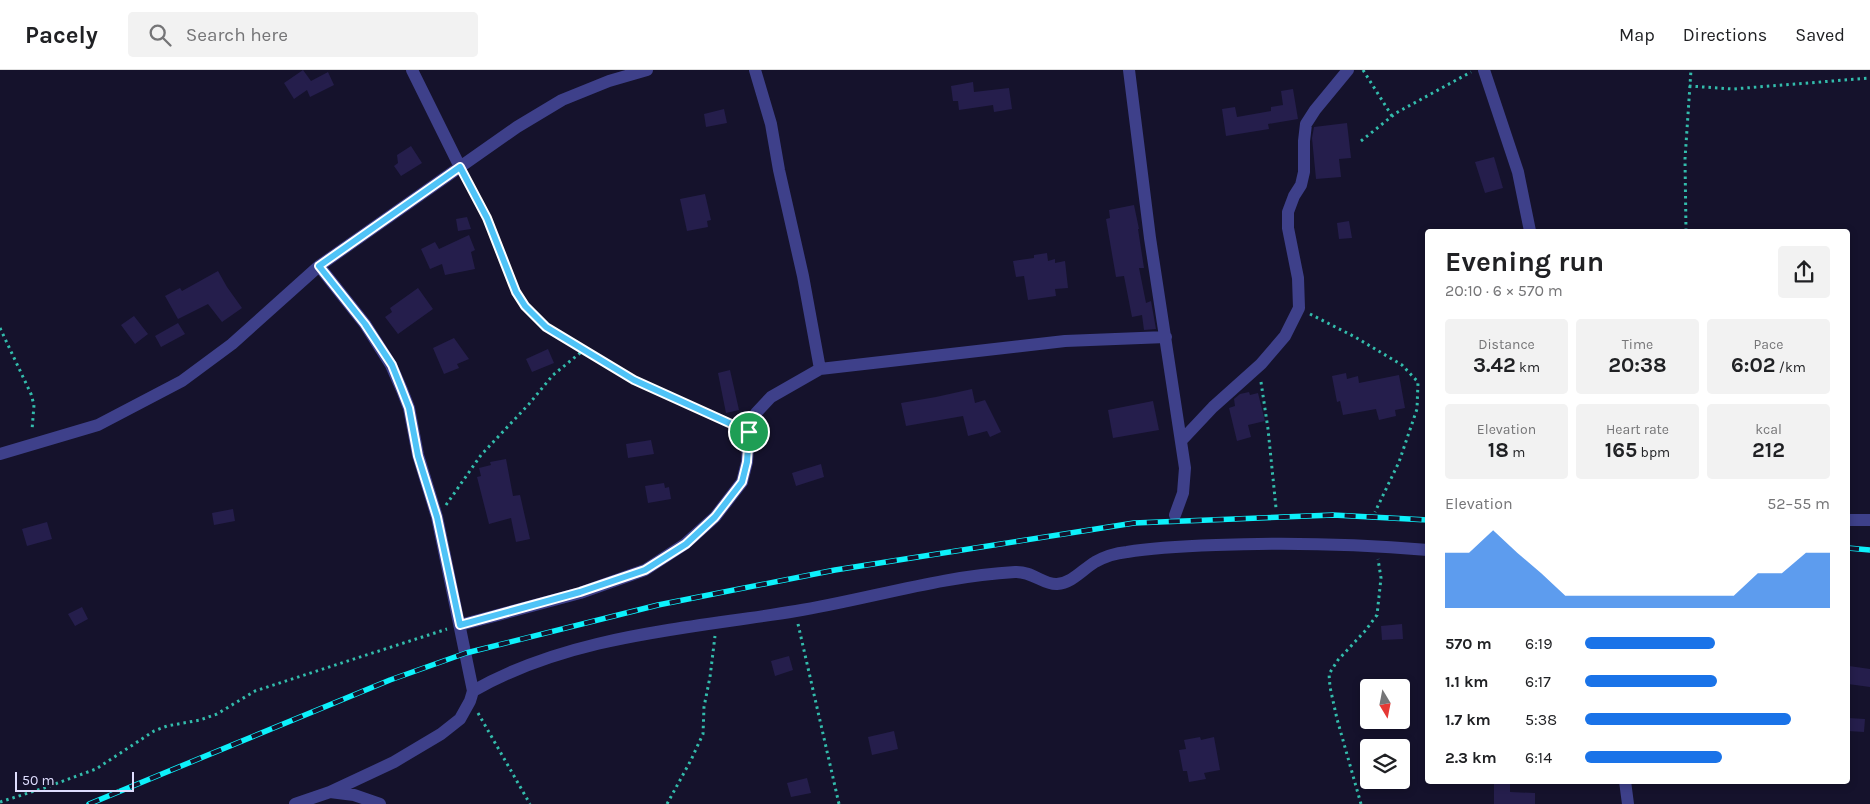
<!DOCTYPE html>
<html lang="en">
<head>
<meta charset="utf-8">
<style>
  body { margin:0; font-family:Karla,sans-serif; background:#f2f2f2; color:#202124; height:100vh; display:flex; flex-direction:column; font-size:19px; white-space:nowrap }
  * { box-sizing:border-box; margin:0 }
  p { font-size:16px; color:#757577 }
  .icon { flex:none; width:28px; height:28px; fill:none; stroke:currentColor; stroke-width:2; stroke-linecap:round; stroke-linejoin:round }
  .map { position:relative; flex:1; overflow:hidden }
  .drawer { position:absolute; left:1425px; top:159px; width:425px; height:555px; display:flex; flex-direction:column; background:#fff; border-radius:5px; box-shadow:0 2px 8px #0003 }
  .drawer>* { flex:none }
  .needle { width:32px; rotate:170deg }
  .tools { position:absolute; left:1360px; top:609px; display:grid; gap:10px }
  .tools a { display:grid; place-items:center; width:50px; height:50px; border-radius:5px; background:#fff; box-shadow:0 2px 8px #0003; font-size:25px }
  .scale { position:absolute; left:15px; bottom:12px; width:119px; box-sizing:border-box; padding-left:5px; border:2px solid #dfddfe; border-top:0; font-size:14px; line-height:18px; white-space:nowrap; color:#dfddfe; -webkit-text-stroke:4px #15122c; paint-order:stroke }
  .pin { position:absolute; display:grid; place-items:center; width:42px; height:42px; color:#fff; margin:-21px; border:2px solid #fff; border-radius:50%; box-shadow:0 1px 5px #0007 }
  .round { display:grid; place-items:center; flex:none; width:52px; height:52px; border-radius:5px; background:#f2f2f2 }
  .headline { display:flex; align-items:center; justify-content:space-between; height:85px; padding:0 20px }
  h1 { font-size:28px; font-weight:700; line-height:38px }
  .stats { display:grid; grid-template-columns:repeat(3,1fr); gap:8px; height:85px; padding:5px 20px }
  .stats div { display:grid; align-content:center; border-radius:5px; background:#f2f2f2; text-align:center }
  .stats b { font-size:21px; font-weight:700 }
  .stats small { font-size:14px; font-weight:400 }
  .stats p { font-size:14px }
  .chart { height:140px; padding:10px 20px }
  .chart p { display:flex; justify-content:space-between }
  .chart svg { width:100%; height:90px; margin-top:5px; fill:#1a73e8; opacity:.7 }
  ul { padding:0 20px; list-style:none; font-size:16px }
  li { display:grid; grid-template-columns:80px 60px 1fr; align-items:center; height:38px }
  li i { height:12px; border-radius:6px; background:#1a73e8 }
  header { display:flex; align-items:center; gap:30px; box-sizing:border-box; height:70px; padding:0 25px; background:#fff; border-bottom:1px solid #e0e0e0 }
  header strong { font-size:24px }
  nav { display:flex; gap:28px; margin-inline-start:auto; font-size:18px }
  .search { width:350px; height:45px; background:#f2f2f2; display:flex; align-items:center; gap:12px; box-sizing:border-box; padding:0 18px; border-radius:5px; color:#757577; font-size:19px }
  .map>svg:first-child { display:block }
  .building { fill:#251e4c }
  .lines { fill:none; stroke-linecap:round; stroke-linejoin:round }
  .path { stroke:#33bcac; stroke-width:3; stroke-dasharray:2.5 4; stroke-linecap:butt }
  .street { stroke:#3e408a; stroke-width:12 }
  .rail-casing { stroke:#0df1fb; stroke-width:5.5 }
  .rail { stroke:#15122c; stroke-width:4; stroke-dasharray:11; stroke-linecap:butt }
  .route-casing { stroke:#fff; stroke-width:10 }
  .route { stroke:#4fc3f7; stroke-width:6 }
</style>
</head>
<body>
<header>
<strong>Pacely</strong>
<div class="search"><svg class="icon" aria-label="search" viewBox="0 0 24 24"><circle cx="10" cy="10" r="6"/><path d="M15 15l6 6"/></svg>Search here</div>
<nav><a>Map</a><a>Directions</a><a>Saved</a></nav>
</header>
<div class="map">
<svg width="1870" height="734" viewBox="0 0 1870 734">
  <rect width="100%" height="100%" fill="#15122c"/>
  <path class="building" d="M303,0L311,11L328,2L334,15L310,27L307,20L294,29L284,13Z
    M973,12L974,22L1009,18L1012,39L994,42L993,35L959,40L958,31H953L951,16Z
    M1293,19L1298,49L1268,54L1269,59L1226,66L1222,39L1235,37L1237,47L1271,41V37L1283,35L1281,21Z
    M724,39L727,53L706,57L704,44Z
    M1347,53L1351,88L1339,89L1341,107L1316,109L1312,68L1314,57Z
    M411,76L422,93L401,106L394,96L398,93L397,85Z
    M1494,87L1503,118L1485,123L1475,92Z
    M705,124L711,150L707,151L708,157L687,161L680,129Z
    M1134,135L1139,159H1138L1144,198H1139L1146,233L1151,231L1156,259L1144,260L1142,245L1132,247L1124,206L1116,207L1106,149L1110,148L1109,140Z
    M467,147L471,159L458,161L456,149Z
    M1349,151L1352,168L1339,169L1337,153Z
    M469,165L475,180L471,182L475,199L445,205L442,194L430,199L421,179L435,172L439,179Z
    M1047,183L1048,191L1055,189V193L1065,191L1068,218L1055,219L1056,226L1028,230L1024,206L1016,207L1013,191L1034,188V185Z
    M218,201L227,217L242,238L222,252L208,234L178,249L165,226L180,218L182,221Z
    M418,218L433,239L398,264L385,247L392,242L390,238Z
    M134,246L148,264L135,274L121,255Z
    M178,253L185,264L161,277L155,266Z
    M454,268L469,289L457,294L459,298L444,304L433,278Z
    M548,279L554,293L532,302L526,289Z
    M730,300L739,340L726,343L718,303Z
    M1346,303L1347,309L1358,306L1359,313L1399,305L1405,338L1395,340L1396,346L1379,350L1376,339L1343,345L1340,331L1337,332L1332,306Z
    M972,319L975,333L985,330L1001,362L990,367L987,361L968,366L963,346L906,356L901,333L936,327Z
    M1249,322L1250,325L1258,323L1265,351L1248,355L1251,367L1237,371L1229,338L1235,336L1234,329L1240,324Z
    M1153,331L1159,360L1113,368L1108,340Z
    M651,370L654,384L628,388L626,374Z
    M506,389L513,426L520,425L530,469L516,472L511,448L489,454L477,407L481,406L479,398L491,395L490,392Z
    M821,394L824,407L796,416L792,403Z
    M664,413L665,418L669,417L671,429L648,433L645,416Z
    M233,439L235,451L214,455L212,443Z
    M47,452L52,469L27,476L22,459Z
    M82,537L88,549L75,556L68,544Z
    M1402,554L1403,569L1382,570L1381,556Z
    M789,586L793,600L775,606L771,591Z
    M1849,596L1870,599V617L1848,614Z
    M1848,648L1865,649L1864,662L1848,661Z
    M894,661L898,679L872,685L868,667Z
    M1200,667L1201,670L1214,667L1220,700L1204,703L1206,709L1189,712L1187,701H1183L1179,680L1186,679L1184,670Z
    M807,708L811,723L791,727L787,713Z
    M1494,713H1510V722L1535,723V734H1494Z"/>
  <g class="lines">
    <path class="path" d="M1363,0L1392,46
      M1689,16L1733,19L1870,8
      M1361,71L1396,43L1471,2
      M467,109L487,147L516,222L525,236L533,246L546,257L585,279L634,310L738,356
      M1686,161L1685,89L1691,0
      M1310,244L1355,267L1402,295L1418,312L1417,339L1399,392L1375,442
      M0,258L31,324L34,335L32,360
      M1261,312L1268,359L1276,438
      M446,435L481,385L529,334L553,305L585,279
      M798,554L839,734
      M478,643L530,734
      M0,732L44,718L96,699L154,661L167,656L200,650L217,644L255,621L447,559
      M667,734L691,690L703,664L704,637L710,607L715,566
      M1361,734L1337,649L1330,617L1329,604L1338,590L1365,561L1377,545L1381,508L1378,489"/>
    <path class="street" d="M412,0L460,97
      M755,0L771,54L779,100L803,206L820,299
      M1129,0L1150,168L1185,398L1183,423L1175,445
      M1484,0L1518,102L1530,161
      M319,196L365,254L391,295L402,320L409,338L418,385L437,447L473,621
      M1181,371L1213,337L1261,294L1285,266L1299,238L1298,208L1288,158V142L1294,126L1301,115L1304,102V71L1306,54L1315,40L1348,0
      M0,384L98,355L182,311L232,274L319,196L517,57L562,30L609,11L647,0
      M1848,450H1870
      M460,555L580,523L645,500L685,474L715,447L742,412L747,392L749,361L756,343L771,327L820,299L1065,271L1166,267
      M1625,711L1628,734
      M330,722L354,725L380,734
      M295,734L330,722L394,692L441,664L460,649L470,631L473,621C571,565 687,559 796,541C869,529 941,506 1015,502C1032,501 1044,515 1057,514C1072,513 1082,500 1095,492C1104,487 1117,483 1127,482C1156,477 1186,476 1216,475C1287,472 1357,474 1428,480"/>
    <g class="rail-casing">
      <path id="rail" d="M1848,478L1870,480
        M89,734L390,610L466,583L658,535L835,500L1134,453L1333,445L1428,450"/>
    </g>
    <use href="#rail" class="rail"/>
  </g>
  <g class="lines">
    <g class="route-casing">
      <path id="route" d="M460,97L487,148L516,222L525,236L546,257L634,310L749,362L747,392L742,412L715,447L686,474L645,500L580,522L460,555L437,447L418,386L409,338L402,320L392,295L365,254L319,196Z"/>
    </g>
    <use href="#route" class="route"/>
  </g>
</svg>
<div class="tools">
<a><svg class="needle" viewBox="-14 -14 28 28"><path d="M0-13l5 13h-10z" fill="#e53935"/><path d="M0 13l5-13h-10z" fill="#757577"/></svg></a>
<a><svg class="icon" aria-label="layers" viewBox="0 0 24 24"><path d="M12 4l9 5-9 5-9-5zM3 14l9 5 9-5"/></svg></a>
</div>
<div class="scale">50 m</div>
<div class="pin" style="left:749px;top:362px;background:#1e9e55"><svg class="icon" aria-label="arrive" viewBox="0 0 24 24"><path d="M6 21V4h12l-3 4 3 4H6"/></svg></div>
<section class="drawer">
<div class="headline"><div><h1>Evening run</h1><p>20:10 · 6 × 570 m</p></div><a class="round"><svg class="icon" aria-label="share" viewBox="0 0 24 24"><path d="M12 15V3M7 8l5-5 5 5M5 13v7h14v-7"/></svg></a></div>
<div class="stats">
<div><p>Distance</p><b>3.42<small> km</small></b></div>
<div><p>Time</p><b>20:38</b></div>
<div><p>Pace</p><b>6:02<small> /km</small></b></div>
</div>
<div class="stats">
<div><p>Elevation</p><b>18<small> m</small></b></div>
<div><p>Heart rate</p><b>165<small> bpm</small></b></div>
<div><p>kcal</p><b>212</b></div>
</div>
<div class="chart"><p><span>Elevation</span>52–55 m</p>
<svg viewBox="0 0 160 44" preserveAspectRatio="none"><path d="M0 44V17L10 17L20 6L30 17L40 27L50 38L60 38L70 38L80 38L90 38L100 38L110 38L120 38L130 27L140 27L150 17L160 17V44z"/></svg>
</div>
<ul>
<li><b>570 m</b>6:19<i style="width:53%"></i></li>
<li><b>1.1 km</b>6:17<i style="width:54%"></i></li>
<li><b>1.7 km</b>5:38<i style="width:84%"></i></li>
<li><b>2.3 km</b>6:14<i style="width:56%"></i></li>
</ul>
</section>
</div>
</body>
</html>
